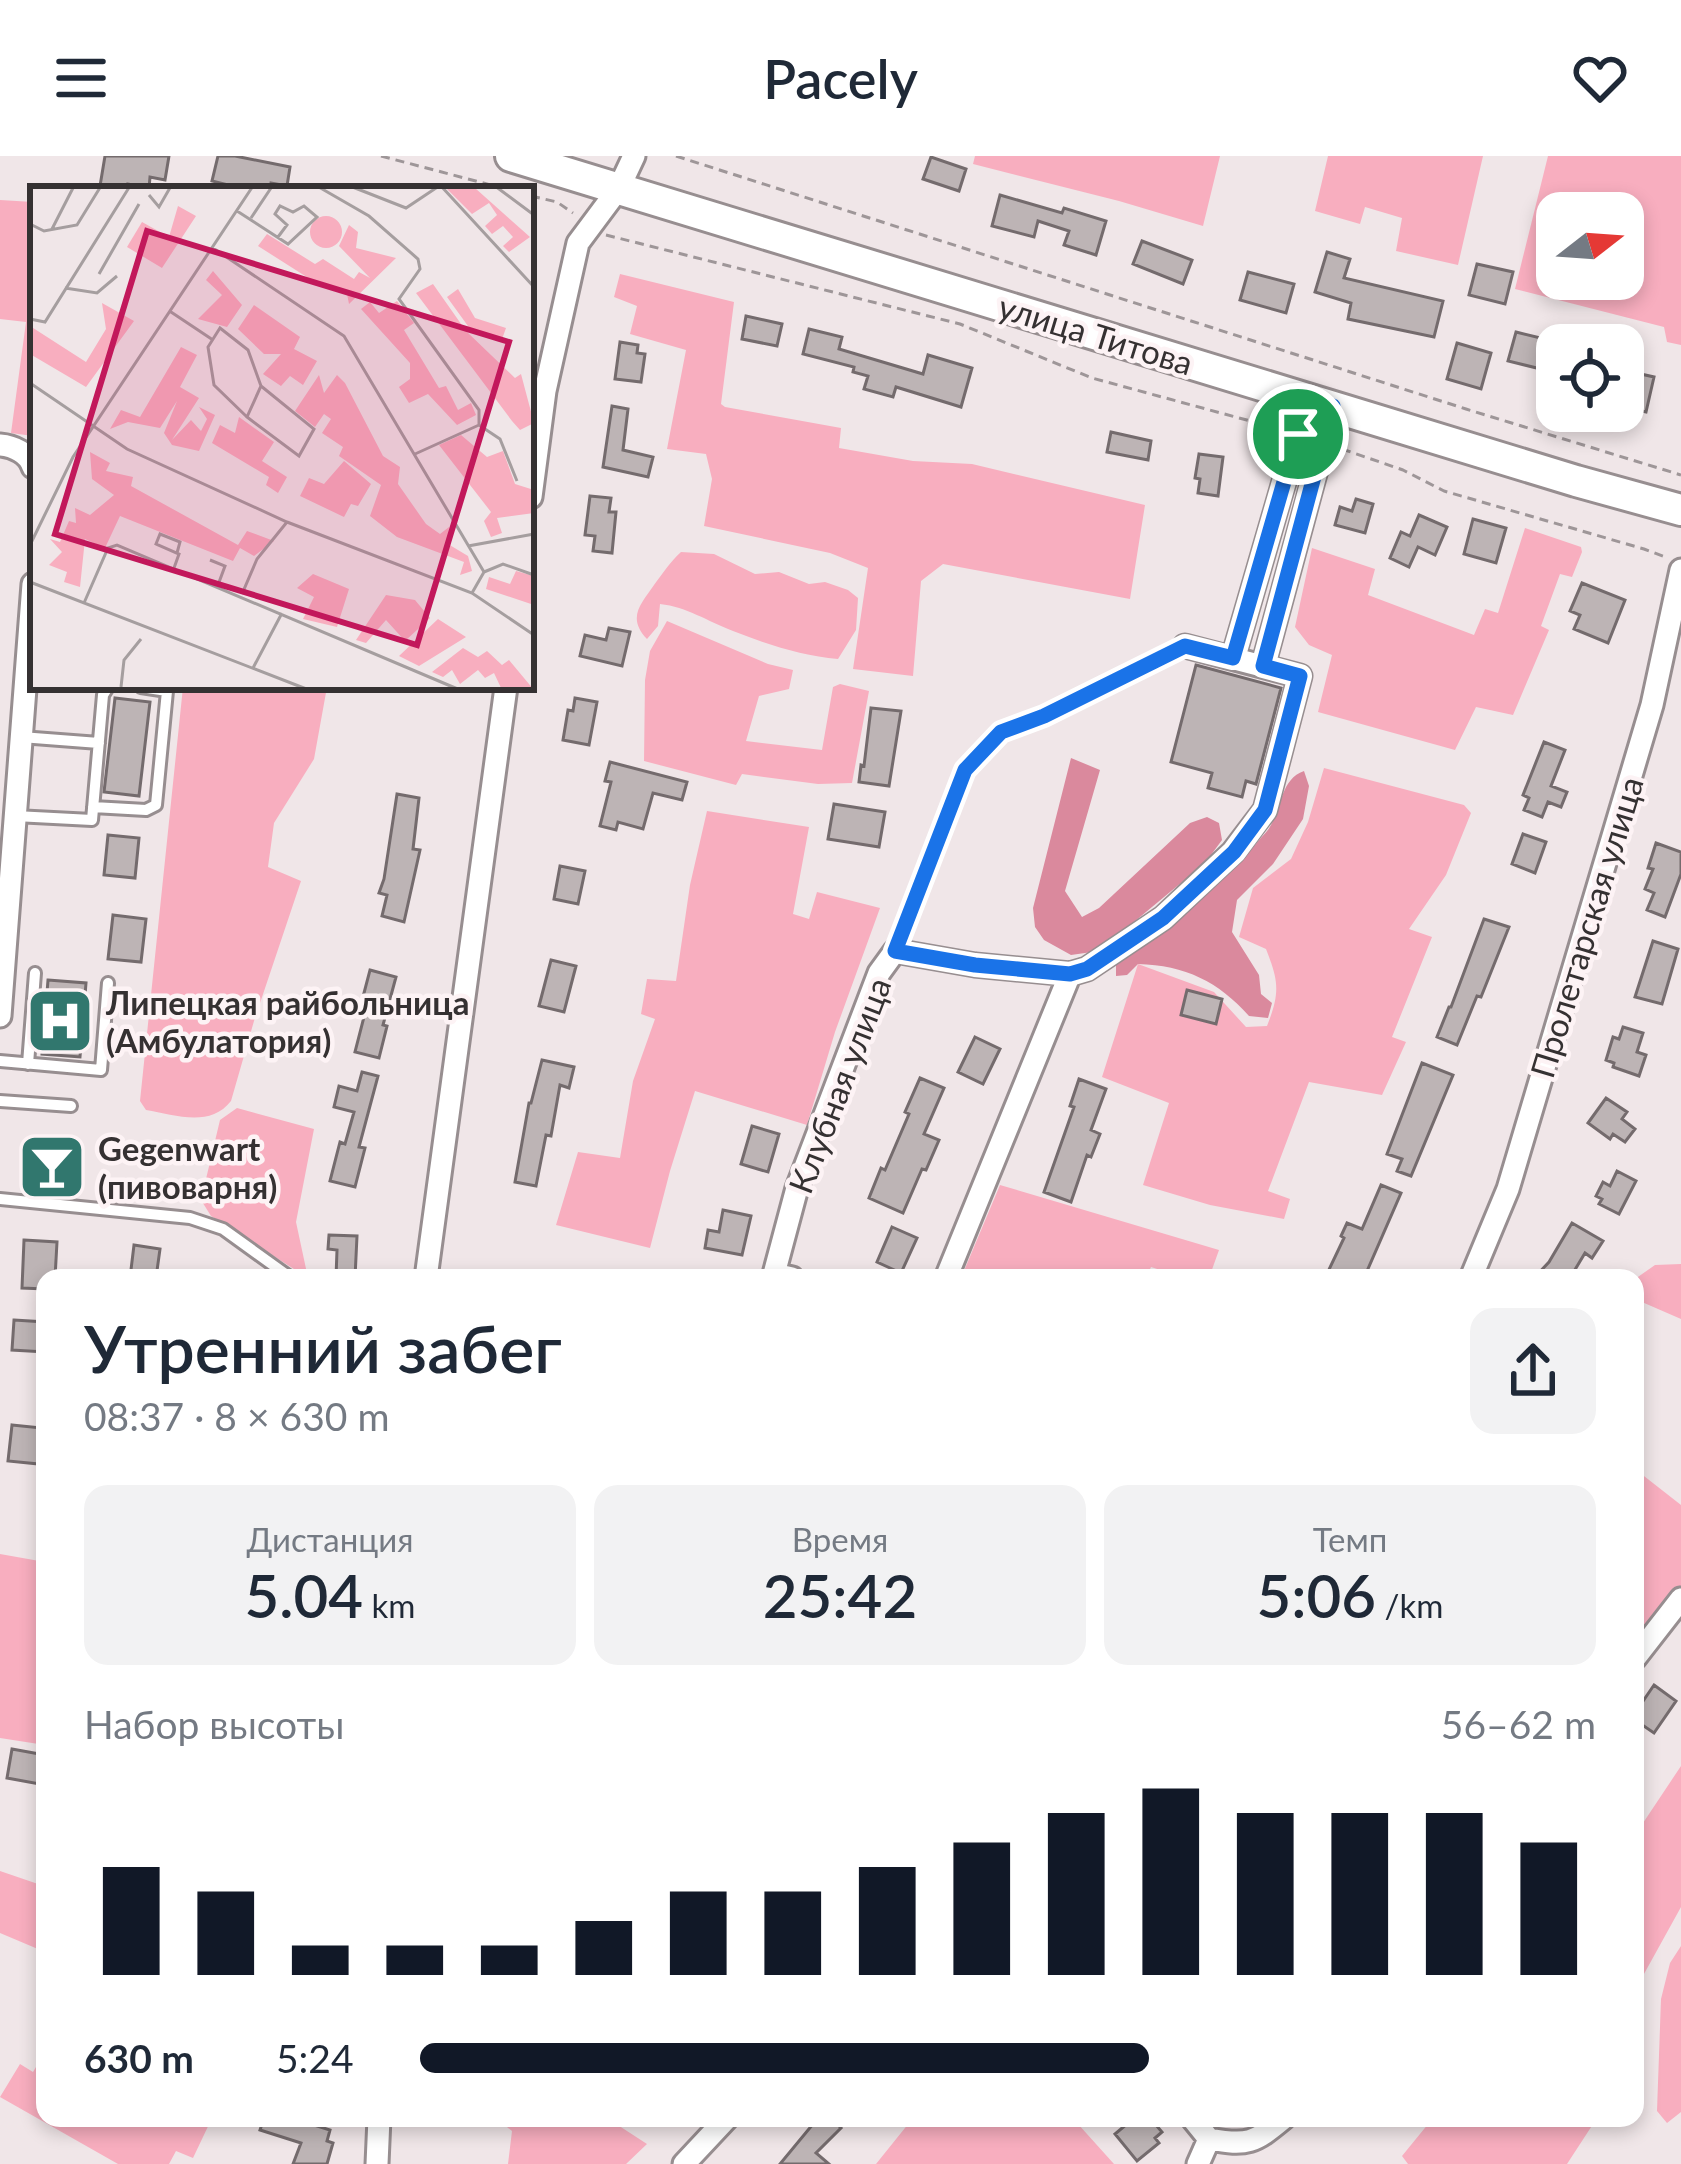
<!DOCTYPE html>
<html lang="ru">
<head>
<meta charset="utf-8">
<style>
  body { margin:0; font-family:Lato,sans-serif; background:#f2f2f3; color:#1f2937; height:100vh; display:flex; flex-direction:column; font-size:45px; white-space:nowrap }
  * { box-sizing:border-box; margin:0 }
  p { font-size:39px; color:#747a83 }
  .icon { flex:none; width:66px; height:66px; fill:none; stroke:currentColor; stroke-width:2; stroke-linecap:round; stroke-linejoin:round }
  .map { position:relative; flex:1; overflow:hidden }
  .drawer { position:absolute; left:36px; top:1113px; width:1608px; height:858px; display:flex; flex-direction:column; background:#fff; border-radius:24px; box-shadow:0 6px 18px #0003 }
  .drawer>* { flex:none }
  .needle { width:78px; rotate:73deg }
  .tools { position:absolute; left:1536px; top:36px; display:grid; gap:24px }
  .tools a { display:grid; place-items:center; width:108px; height:108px; border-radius:24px; background:#fff; box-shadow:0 6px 18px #0003; font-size:60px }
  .pin { position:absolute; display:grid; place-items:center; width:102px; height:102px; color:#fff; margin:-51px; border:6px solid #fff; border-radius:50%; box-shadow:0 3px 12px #0007 }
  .round { display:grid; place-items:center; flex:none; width:126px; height:126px; border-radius:24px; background:#f2f2f3 }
  .summary { display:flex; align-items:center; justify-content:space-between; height:204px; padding:0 48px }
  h1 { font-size:66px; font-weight:600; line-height:90px }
  .figures { display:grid; grid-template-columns:repeat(3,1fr); gap:18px; height:204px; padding:12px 48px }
  .figures div { display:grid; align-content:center; border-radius:24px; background:#f2f2f3; text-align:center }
  .figures b { font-size:60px; font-weight:600 }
  .figures small { font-size:33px; font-weight:400 }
  .figures p { font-size:33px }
  .chart { height:336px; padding:24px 48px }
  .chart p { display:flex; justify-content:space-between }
  .chart svg { width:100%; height:216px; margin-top:12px; stroke:#111827; stroke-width:6 }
  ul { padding:0 48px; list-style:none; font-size:39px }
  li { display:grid; grid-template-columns:192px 144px 1fr; align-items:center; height:90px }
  li i { height:30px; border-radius:15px; background:#111827 }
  header { display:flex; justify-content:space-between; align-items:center; height:156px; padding:0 48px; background:#fff; font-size:54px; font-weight:600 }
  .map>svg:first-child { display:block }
  .green { fill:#f8aebf; fill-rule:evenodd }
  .forest { fill:#da899d }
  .building { fill:#bdb4b5; stroke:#746b6d; stroke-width:3 }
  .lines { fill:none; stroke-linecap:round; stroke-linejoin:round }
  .service-casing { stroke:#978e90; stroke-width:16 }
  .minor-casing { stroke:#978e90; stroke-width:27 }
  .secondary-casing { stroke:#978e90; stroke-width:36 }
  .path { stroke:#9e9698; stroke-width:3; stroke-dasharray:9 6; stroke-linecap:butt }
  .service { stroke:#fff; stroke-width:10 }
  .minor { stroke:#fff; stroke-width:21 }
  .secondary { stroke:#fff; stroke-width:30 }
  .route-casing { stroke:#fff; stroke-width:24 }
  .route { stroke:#1a73e8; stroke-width:15 }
  .labels { text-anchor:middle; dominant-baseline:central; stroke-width:9; stroke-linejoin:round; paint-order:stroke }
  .street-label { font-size:33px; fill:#353132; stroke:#fdf3f5 }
  .poi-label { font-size:33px; font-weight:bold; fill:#353132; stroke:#fdf3f5; text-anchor:start }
  .inset-road { fill:none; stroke:#a59e9f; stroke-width:3 }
  .view { fill:#c2185b; fill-opacity:0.15; stroke:#c2185b; stroke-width:6 }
  .inset-edge { fill:none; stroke:#353132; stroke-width:6 }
</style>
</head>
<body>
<header><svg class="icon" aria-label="menu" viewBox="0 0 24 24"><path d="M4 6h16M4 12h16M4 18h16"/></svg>Pacely<svg class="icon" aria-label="heart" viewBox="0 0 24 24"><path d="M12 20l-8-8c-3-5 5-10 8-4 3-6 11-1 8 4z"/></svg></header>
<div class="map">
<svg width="1681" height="2008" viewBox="0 0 1681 2008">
  <rect width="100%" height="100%" fill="#f0e6e8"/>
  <path class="green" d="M975,0H1220L1203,70L1119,45L973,8Z
    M1328,0H1483L1458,109L1396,95L1402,62L1365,51L1360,68L1315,55Z
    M1548,0H1681V189L1667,186L1664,171L1515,133ZM1557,57H1623V123H1557Z
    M0,44L33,46V280L11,277L26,166L0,163Z
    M620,118L734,146L721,248L725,251L841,272L839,292L913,305L972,308L1145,349L1130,443L943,408L921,425L913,520L853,513L868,412L830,397L704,370L712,323L706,298L667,293L686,194L630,178L637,150L614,141Z
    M1525,372L1581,391L1582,396L1572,421L1560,418L1541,470L1549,474L1513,559L1476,551L1455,594L1318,556L1332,499L1309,489L1295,471L1312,392L1375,413L1368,439L1474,479L1485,453L1498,457Z
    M681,396L714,398L755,418L779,416L809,428L825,426L848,434L858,442L856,474L838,503C802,500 766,488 733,475C707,465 687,451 660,448L658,470L647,483C626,461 642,447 654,429C663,417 670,406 681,396Z
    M667,465L768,508L793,514L789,533L759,540L746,585L822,594L833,531L840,528L869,535L852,627L818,628L742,618L736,629L644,605L645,524L650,495Z
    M183,531H327L314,603L274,667L268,711L301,725L254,865L231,945C210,972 175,959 146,954L140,945Z
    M1324,612L1464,649L1471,657L1446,719L1409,773L1432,781L1392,881L1406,886L1382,939L1309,926L1268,1035L1290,1043L1284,1063L1210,1049L1143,1029L1169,947L1102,921L1138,808L1214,836L1246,871L1267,870C1280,837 1279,826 1266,793L1239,781L1253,732L1291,703L1308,666Z
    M707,655L809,671L793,758L809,763L817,736L880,752L835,876L807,969L695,935L670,1015L650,1092L556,1069L578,996L620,1002L633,925L655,863L641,858L647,823L676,825L690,729Z
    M237,952L314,973L296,1066L308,1122L211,1060L201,1044L220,964Z
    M1000,1029L1219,1094L1209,1122H1185L1151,1111L1146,1122H961Z
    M1681,1108V1163L1635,1143V1123L1655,1109Z
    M1635,1313L1681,1349V1431L1635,1490Z
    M0,1398L45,1406V1589L0,1582Z
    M1681,1610V1751L1639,1827L1635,1887V1679Z
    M0,1715L38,1728L45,1745V1796L0,1777Z
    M1681,1790V1956L1667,1967L1657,1955L1661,1843L1670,1807Z
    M45,1896V1962H212L193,2002L176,1995L169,2008H118L0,1941L20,1908L33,1916Z
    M496,1962H607L647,1988L626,2008H508L512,1975Z
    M913,1962H1083L1078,1968L1114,2008H876Z
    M1433,1962H1597L1567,2008H1408L1402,2000Z"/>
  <path class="forest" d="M1071,602L1100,614L1065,735L1082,761L1099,752L1190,667L1207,661L1219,667L1222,684L1205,707L1099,795L1071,799L1044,784L1035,771L1033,752Z
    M1304,615L1309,630L1303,663L1273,708L1237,744L1232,776L1259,819L1261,838L1272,847L1268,862L1249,860C1219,826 1185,809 1138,808L1127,819L1116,820V809C1165,768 1220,735 1259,684C1263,679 1268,675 1271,669C1282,650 1281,623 1304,615Z"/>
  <path class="building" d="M105,0H169L165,24L150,21L149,32L128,28V33L100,30Z
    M218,0H235L290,11L287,30L271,27L270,33H244L212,25Z
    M931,1L966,13L959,35L923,23Z
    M1000,39L1062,57L1064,52L1106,65L1096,99L1064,89L1069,75L1038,65L1034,81L992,70Z
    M1142,85L1192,104L1183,128L1133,108Z
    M1327,96L1350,103L1344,122L1443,145L1434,181L1348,163L1351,147L1315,136Z
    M1477,108L1513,116L1505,148L1469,139Z
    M1248,116L1294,128L1286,157L1240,144Z
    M746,160L782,168L777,190L742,183Z
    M809,173L842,181L839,193L923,218L928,199L972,212L961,251L896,231L893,241L864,233L868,220L853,216L854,211L803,198Z
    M1516,176L1557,186V217L1508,205Z
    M620,186L638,189L637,197L645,198L641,226L615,223Z
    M1457,187L1491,197L1481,233L1447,223Z
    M1623,214L1654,221L1646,256L1623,251Z
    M612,250L628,253L623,294L653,301L648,321L603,311Z
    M1111,276L1151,285L1148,304L1107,296Z
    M1199,298L1223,301L1218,340L1198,337L1200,323L1195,322Z
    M590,340L611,342L609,356H616L612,397L593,395L595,380L585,379Z
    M1356,343L1373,348L1365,377L1335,369L1340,351L1352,355Z
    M1419,359L1447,371L1435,399L1418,391L1409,411L1390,402L1401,376L1410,380Z
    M1473,363L1506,372L1496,407L1464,398Z
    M1582,427L1625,444L1608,487L1574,473L1580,459L1570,455Z
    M609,472L630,476L622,510L580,500L585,479L606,484Z
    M1196,509L1281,532L1256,628L1246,625L1242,641L1208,632L1212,617L1171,606Z
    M115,542L150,546L139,640L104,636Z
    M575,542L597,546L589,589L563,584L568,554L573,555Z
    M871,552L901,555L889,630L859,626L861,609L864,610Z
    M1544,586L1565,594L1551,630L1567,636L1561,651L1548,646L1542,661L1524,654L1529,642L1523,639Z
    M610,606L687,626L682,644L653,637L643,673L618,666L616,674L600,670L611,626L605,625Z
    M397,638L419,642L413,693L420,694L404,766L382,760L387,739L379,737L384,723Z
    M834,648L885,656L879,691L828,683Z
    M1523,678L1546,686L1535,717L1512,708Z
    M108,679L139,682L135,722L104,719Z
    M1656,687L1681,696V718L1665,761L1647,754L1654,737L1645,733L1653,713L1648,712Z
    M560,710L585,715L578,748L554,743Z
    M113,759L146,763L141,806L108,803Z
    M1484,763L1509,771L1481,841L1477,840L1457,889L1437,881L1449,851H1451Z
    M1653,785L1678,793L1662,848L1635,841Z
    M551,804L576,810L564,856L539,850Z
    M370,814L396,821L383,869L387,870L379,902L355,896L365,857L359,856Z
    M48,824L86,827L80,901L42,898L43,881H40L42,849H46Z
    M1187,834L1222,843L1216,868L1181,859Z
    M1623,871L1643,877L1637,896L1646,899L1639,920L1613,911L1614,907L1606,904L1613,881L1619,883Z
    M975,881L1000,893L983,928L958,916Z
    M542,904L574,911L569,932L560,929L551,980L546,979L536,1030L515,1026L529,947H531Z
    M1422,907L1453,919L1411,1020L1397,1015L1402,1003L1387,998Z
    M362,916L378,920L359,991L365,992L355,1031L330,1025L340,986L345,988L354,956L334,951L339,930L357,935Z
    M920,922L944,932L924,978L939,984L926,1014L922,1013L903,1057L869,1042L881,1012L885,1014L909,958L905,956Z
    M1079,923L1106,933L1091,974L1100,978L1091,1001L1087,999L1071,1046L1044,1036L1074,951L1070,950Z
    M1606,942L1627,956L1622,963L1635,973L1625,986L1613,978L1610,983L1588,967Z
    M752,970L779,978L768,1016L741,1008Z
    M32,992L75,996L72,1030L29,1027Z
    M1617,1015L1636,1025L1619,1058L1599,1048L1602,1043L1596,1040L1603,1026L1610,1030Z
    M1381,1029L1401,1037L1364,1122H1325L1344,1082L1341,1080L1347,1067L1362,1073Z
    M723,1054L751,1060L742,1099L705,1092L708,1074L719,1076Z
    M1572,1067L1603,1085L1592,1102L1585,1097L1570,1122H1534L1549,1106Z
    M892,1071L917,1082L901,1117L877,1106Z
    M329,1079L357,1080L355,1122H336L337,1094L328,1093Z
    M24,1084L57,1086L55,1122H45V1133L22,1132Z
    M134,1089L160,1093L156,1122H130Z
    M14,1164L45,1166V1196L12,1194Z
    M12,1269L42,1272L39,1308L8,1305Z
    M1654,1529L1676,1545L1654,1577L1635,1564V1557Z
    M12,1593L45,1599V1629L7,1622Z
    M264,1962H292L330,1974L327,1985L333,1987L327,2008H293L301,1987L260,1974Z
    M818,1962H831L841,1972L816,1997L829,2008H780Z
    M1134,1962H1150L1162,1976L1155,1982L1159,1987L1137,2005L1115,1978Z"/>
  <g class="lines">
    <g class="service-casing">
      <path id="service" d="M21,581L99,587
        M93,651L146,654L156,649L167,535L141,531
        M15,660L92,664L103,539L108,531
        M895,795L965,614L1002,576L1044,561L1185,490
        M0,905L101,914L108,827
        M28,908L35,817
        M0,945L71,950
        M0,1043L190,1062L223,1073L291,1122"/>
    </g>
    <g class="minor-casing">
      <path id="minor" d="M0,289C13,290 29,297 33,311
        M531,341L545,235L578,87L619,32L634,0
        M1233,502L1308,243
        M1263,510L1333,251
        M0,860L33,428
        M426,1122L506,531
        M792,1122L774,1118L797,1032L879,817L895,795L975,809L1070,818L1087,813L1163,762L1233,696L1265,654L1300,520L1185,490
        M946,1122L1070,818
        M1471,1122L1508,1033L1652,549L1681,414
        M1635,1502L1681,1443
        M1192,1962L1209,1983
        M377,2008L379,1962
        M684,2008L727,1962
        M1198,2008L1209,1983C1248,1990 1254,1987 1284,1962"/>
    </g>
    <g class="secondary-casing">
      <path id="secondary" d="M511,0L1576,325L1681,354"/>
    </g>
    <path class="path" d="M381,0L506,33
      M676,0L1466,253L1681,319
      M531,40L557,46L573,57
      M606,79L960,168L1092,222L1276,272
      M1342,293L1403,314L1444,335L1644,393L1668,402"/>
    <use href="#service" class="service"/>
    <use href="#minor" class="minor"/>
    <use href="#secondary" class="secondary"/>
  </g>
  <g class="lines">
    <g class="route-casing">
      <path id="route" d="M1308,243L1333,250L1263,510L1300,520L1265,654L1234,696L1163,762L1087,813L1070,818L975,809L895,795L965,614L1001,576L1044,560L1185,490L1233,502Z"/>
    </g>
    <use href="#route" class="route"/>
  </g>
  <defs>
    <g id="hospital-square" transform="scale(3.45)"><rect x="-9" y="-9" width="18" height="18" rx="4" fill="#31776e" stroke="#fdf3f5"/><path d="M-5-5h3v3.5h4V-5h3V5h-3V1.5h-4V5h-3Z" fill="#fff"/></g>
    <g id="bar-square" transform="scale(3.45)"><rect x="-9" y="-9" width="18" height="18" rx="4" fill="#31776e" stroke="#fdf3f5"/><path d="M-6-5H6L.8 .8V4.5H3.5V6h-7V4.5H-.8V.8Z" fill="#fff"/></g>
  </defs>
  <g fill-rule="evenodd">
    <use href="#hospital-square" x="60" y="865"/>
    <use href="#bar-square" x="52" y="1011"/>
  </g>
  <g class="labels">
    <g class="street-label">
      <text transform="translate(1096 178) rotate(17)">улица Титова</text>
      <text transform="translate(1586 771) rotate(-73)">Пролетарская улица</text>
      <text transform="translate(839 929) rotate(-69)">Клубная улица</text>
    </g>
    <g class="poi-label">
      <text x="106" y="846">Липецкая райбольница<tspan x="106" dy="38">(Амбулатория)</tspan></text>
      <text x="98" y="992">Gegenwart<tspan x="98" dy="38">(пивоварня)</tspan></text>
    </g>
  </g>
  <g transform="translate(30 30)">
    <rect width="504" height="504" fill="#f0e6e8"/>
    <path d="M414,0L445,2L500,51L479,66L473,60L483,51L473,40L462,48L455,40L467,29L459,17L442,28ZM148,20L166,30L132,82L97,61L112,36L139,51ZM280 46a16 16 0 1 1 32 0a16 16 0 1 1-32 0ZM319,39L328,46L326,62L366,72L319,118L316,103L294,102L228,60L237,48L285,78L293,73L324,93L329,86L340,92L309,60ZM183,85L212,119L197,141L168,133L192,109L176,94ZM403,98L436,145L485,192L491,188L504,237L490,244L482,235L386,107ZM428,103L445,132L476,142L471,156L443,147L417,111ZM367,115L384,137L374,144L409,202L416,200L428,224L441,217L446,229L427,239L398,208L379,217L369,201L380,193V177L331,123L340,116L349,127ZM72,117L104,135L56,201L0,168V140L56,176L76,143ZM224,119L270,151L264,163L287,175L273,199L260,190L251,200L233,188L251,168H234L208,143ZM151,161L167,169L150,201L169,212L142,254L161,234L171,245L177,233L169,221L185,229L169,265L142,259L134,247L147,215L130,242L98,236L80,243L91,224L110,231ZM289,189L294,207L307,189L315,197L353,270L370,281L368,298L396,338L410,348L419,341L418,358L438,370L442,385L430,389L434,376L367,351L340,330L351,299L309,270L313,261L292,247L301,233L294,228L285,241L265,225ZM209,231L244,256L232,275L257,291L248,307L236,299L239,291L182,257L190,239L205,247ZM431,249L457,271L473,265L485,298L504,304V327L467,332L472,347L461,351L454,335L461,326L409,259ZM60,266L80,277L76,285L103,291L101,300L208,359L217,345L244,355L224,370L210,362L203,375L90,330L75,362L55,353L50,401L34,396L37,386L19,379L32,366L20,353L30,356L39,335L46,337L45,322L60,329L84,309L62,293ZM314,275L341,298L328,320L321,318L314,331L270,310L279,292L294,298ZM486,385L504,390V419L456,403L459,391L480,398ZM283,388L319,403L307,441L273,433L284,411L267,402ZM356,409L385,414L400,432L375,455L356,434L336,457L326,454ZM408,433L436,451L389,480L369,470ZM433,462L448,471L457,465L472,479L479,474L504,504H472L464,487L455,492L448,484L430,498L422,484L413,491L402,486Z" fill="#f8aebf"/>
    <path class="inset-road" d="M287,0L339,30L388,73L390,83L369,113L449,224V239L470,253L487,295M320,0L376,22L409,0M411,0L504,101M465,0L504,29M119,9L129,21L141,0M207,25L258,58L287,31L274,20L263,26L250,20L245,28L257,39L248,51M221,32L241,2M0,38L14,45L47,39L71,0M22,43L44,0M183,62L314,150L454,386L442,407M69,88L109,18M35,102L67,107L87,90M141,126L183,154M0,133L15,136L100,0M0,197L97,263L257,336L442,407L504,449M231,200L284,243L269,270L217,231ZM217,231L184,199L178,161L190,142L218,164L231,200M385,268L449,239M0,359L43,271L223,0M438,360L504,348M180,374L195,380L188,399M144,382L149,368L128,359L126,358L130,348L150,356L147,367M454,386L473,378L504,389M0,396L279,504M212,408L227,373L257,336M54,417L78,362L87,359L430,504M223,482L252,427M91,501L94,474L111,453"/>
    <path class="view" d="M117,45L479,156L387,459L25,348Z"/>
    <rect width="504" height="504" class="inset-edge"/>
  </g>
</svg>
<div class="tools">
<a><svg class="needle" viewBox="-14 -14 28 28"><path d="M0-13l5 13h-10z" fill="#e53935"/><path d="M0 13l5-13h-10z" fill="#747a83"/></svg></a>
<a><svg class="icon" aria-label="locate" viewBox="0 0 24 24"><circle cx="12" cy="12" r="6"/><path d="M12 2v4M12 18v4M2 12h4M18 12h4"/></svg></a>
</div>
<div class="pin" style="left:1298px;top:278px;background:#1e9e55"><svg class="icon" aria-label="arrive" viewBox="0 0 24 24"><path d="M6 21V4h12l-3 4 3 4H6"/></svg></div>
<section class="drawer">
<div class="summary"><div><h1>Утренний забег</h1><p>08:37 · 8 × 630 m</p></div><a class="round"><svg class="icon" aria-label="share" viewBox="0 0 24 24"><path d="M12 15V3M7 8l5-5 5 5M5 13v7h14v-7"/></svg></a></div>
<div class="figures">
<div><p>Дистанция</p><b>5.04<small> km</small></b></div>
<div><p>Время</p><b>25:42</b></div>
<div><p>Темп</p><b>5:06<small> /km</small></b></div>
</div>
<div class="chart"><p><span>Набор высоты</span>56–62 m</p>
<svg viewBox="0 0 160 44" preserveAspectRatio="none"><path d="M5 44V22M15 44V27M25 44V38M35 44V38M45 44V38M55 44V33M65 44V27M75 44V27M85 44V22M95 44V17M105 44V11M115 44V6M125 44V11M135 44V11M145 44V11M155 44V17"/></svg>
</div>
<ul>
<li><b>630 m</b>5:24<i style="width:62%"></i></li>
</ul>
</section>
</div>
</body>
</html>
